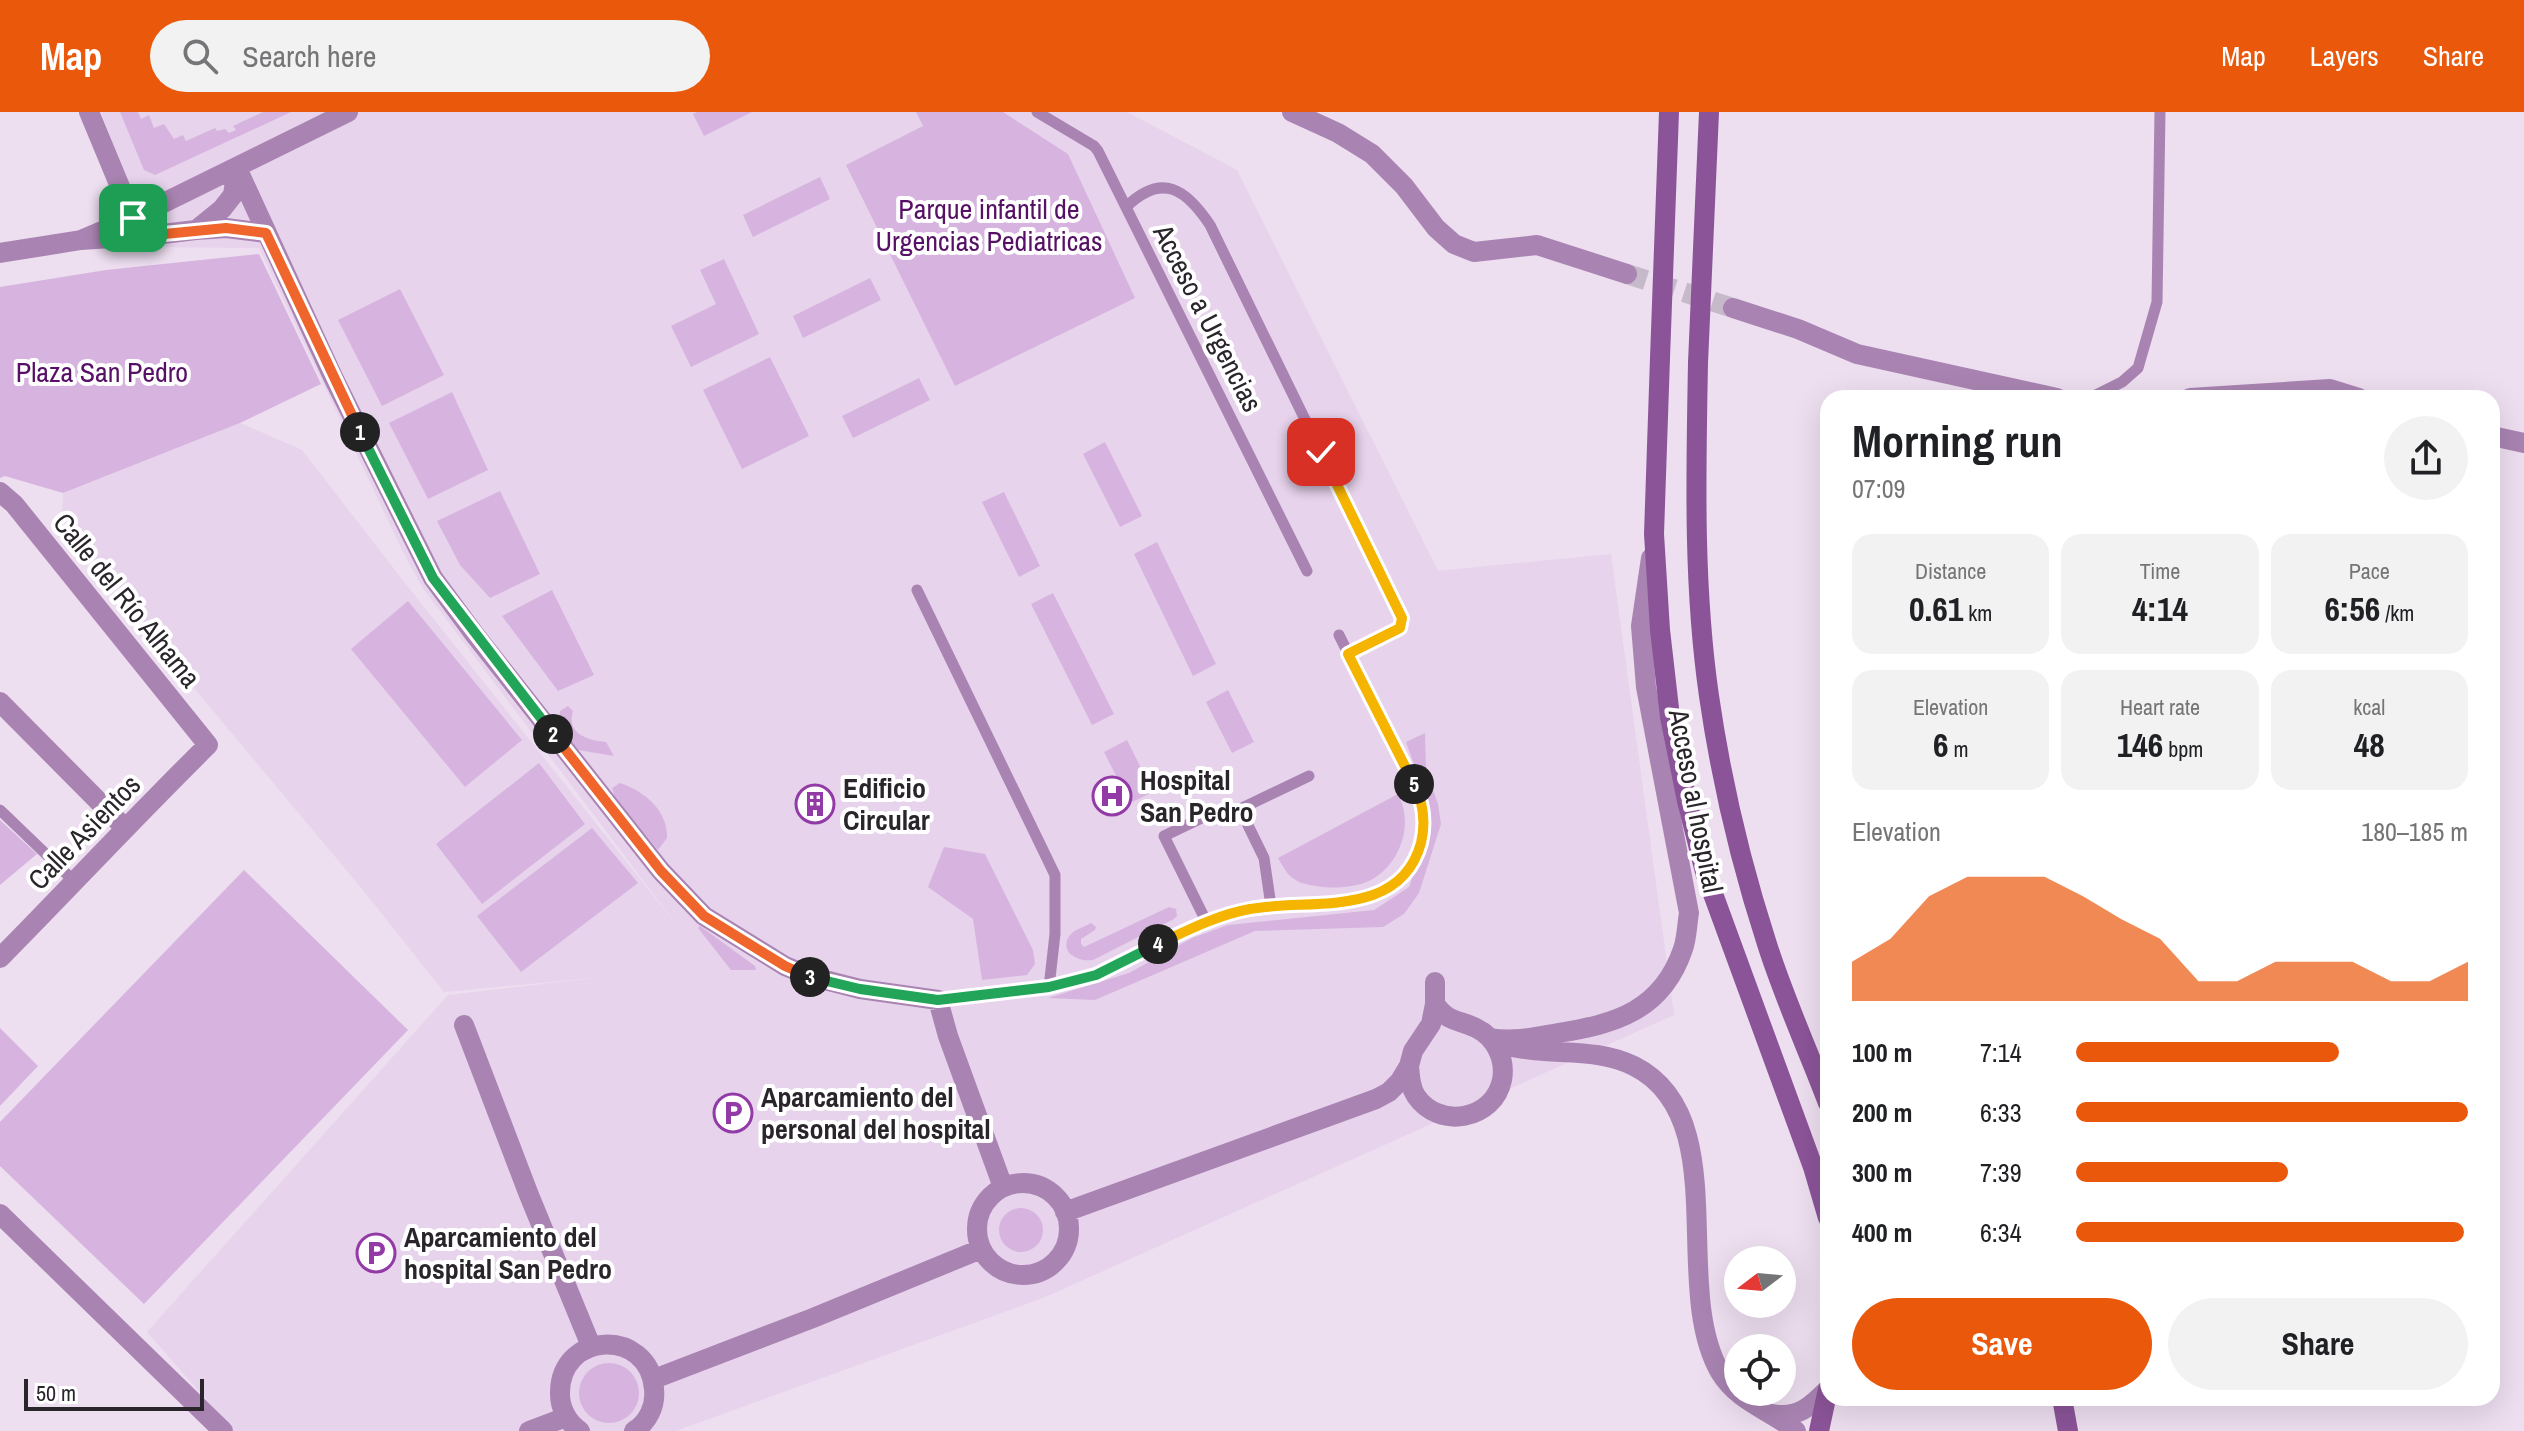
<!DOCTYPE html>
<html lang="en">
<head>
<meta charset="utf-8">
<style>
  body { margin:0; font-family:"Archivo Narrow",sans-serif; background:#f2f2f2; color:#202124; height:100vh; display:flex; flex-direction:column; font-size:30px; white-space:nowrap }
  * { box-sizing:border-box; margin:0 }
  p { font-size:26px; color:#757577 }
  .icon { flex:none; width:44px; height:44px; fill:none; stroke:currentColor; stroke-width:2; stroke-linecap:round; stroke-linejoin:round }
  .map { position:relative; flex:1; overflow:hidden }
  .side { position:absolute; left:1820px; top:278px; width:680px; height:1016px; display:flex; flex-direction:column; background:#fff; border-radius:24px; box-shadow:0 8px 32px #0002 }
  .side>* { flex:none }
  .needle { width:52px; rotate:254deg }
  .buttons { position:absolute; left:1724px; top:1134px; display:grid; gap:16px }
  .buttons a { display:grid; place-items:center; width:72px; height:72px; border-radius:50%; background:#fff; box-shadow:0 8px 32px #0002; font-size:40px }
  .scale { position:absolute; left:24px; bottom:20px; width:180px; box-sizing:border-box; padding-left:8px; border:4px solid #2a252b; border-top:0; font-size:22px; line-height:28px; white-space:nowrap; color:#2a252b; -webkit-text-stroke:6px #fff; paint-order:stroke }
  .pin { position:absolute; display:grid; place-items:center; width:68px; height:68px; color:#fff; margin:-34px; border-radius:16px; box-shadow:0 4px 12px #0006 }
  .km { position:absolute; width:40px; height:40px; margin:-20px; border-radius:50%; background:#222; color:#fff; font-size:22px; line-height:40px; text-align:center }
  .round { display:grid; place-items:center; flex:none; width:84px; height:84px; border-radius:42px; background:#f2f2f2 }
  .headline { display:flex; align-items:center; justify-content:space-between; height:136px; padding:0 32px }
  h1 { font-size:44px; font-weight:800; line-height:60px }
  .stats { display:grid; grid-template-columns:repeat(3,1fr); gap:12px; height:136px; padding:8px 32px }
  .stats div { display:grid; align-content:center; border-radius:20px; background:#f2f2f2; text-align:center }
  .stats b { font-size:34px; font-weight:800 }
  .stats small { font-size:22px; font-weight:400 }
  .stats p { font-size:22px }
  .chart { height:224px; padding:16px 32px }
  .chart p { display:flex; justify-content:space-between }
  .chart svg { width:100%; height:144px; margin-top:8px; fill:#ea580c; opacity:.7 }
  .button { display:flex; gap:16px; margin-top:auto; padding:16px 32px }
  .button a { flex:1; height:92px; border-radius:48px; background:#ea580c; color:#fff; font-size:32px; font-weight:800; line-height:92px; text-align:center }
  .button a+a { background:#f2f2f2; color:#202124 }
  ul { padding:0 32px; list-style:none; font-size:26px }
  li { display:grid; grid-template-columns:128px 96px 1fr; align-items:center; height:60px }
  li i { height:20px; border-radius:10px; background:#ea580c }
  header { display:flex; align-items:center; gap:48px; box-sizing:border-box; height:112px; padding:0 40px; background:#ea580c; color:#fff }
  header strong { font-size:38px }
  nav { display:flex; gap:44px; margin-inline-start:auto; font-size:28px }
  .search { width:560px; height:72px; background:#f2f2f2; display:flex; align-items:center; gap:20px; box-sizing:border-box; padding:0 28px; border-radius:44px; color:#757577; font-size:30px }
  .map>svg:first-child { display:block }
  .built { fill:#e7d3ec }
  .green { fill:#d7b4df }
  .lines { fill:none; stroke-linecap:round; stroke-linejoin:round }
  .minor-tunnel { stroke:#c6b9c9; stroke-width:20; stroke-dasharray:20 10; stroke-linecap:butt }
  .service { stroke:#a984b2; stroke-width:11 }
  .minor { stroke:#a984b2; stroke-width:20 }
  .tertiary { stroke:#a984b2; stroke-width:20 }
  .secondary { stroke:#8b5498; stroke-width:20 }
  .secondary-bridge { stroke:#8b5498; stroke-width:20 }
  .split-1-casing { stroke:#fff; stroke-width:16 }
  .split-2-casing { stroke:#fff; stroke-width:16 }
  .split-3-casing { stroke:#fff; stroke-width:16 }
  .split-4-casing { stroke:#fff; stroke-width:16 }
  .split-5-casing { stroke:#fff; stroke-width:16 }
  .split-6-casing { stroke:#fff; stroke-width:16 }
  .split-1 { stroke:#f0652b; stroke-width:10 }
  .split-2 { stroke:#22a559; stroke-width:10 }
  .split-3 { stroke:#f0652b; stroke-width:10 }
  .split-4 { stroke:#22a559; stroke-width:10 }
  .split-5 { stroke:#f5b400; stroke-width:10 }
  .split-6 { stroke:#f5b400; stroke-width:10 }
  .labels { text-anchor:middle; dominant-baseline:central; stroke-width:8; stroke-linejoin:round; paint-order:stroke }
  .park-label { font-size:28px; fill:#561065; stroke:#fff }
  .street-label { font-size:28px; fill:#2a252b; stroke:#fff }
  .poi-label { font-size:28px; font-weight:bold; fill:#2a252b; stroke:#fff; text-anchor:start }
</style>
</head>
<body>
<header>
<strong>Map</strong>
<div class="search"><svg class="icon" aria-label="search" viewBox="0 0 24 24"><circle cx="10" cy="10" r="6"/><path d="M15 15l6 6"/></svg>Search here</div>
<nav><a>Map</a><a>Layers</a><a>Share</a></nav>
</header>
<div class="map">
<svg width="2524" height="1319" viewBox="0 0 2524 1319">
  <rect width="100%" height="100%" fill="#eddef0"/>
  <path class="built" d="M101,0H1127L1237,58L1438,459L1611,442L1674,903L1043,1186L676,1319H234L147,1220L448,883L604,865L444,880L363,778L189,570L62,408L63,381L240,311L302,338L405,471L679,816L422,475L403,440L259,136L152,135Z"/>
  <path class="green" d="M120,0H138L141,7L149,3L154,16L164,12L174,27L183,23L186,29L215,16L217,19L225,17L229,21L236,18L233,14L263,0H291L155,63L144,58Z
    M697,0H752L704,24L693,2Z
    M916,0H1003L1068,42L1135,186L955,274L846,53L923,14Z
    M820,65L830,87L753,125L743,103Z
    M259,142L321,272L240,311L63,381L5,364L0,366V175L106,158Z
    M724,147L759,222L691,255L671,214L716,192L700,158Z
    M870,166L881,188L803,226L793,204Z
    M400,177L444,263L382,294L338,208Z
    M770,245L809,324L742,357L703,278Z
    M919,266L930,288L853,326L842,304Z
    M452,280L488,358L428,387L389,311Z
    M1105,330L1142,404L1120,415L1083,342Z
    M500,379L540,462L490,486L460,453L437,409Z
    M1004,380L1040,454L1019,465L982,390Z
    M1157,430L1216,552L1193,564L1134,442Z
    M552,478L594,563L558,579L502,504Z
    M1053,481L1114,602L1092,613L1031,492Z
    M408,489L522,628L465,675L351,537Z
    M1228,578L1254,630L1232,641L1206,590Z
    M568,594L573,599C566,623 589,628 606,630L614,644L578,638L558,610L560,599Z
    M1425,621L1426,657L1438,692L1441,712L1419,781L1404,802L1383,815L1255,819L1095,888L1048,886L1129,861L1192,826L1228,813L1374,798L1409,775L1426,728L1429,694L1406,630Z
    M1127,628L1153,680L1130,691L1104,640Z
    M539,651L585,712L482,792L436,732Z
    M620,671C644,679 668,698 667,726L658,738L615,686L612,676Z
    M1398,682C1414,712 1401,751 1371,768C1355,776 1333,777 1316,774C1306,773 1295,770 1288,762C1284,757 1281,751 1278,746Z
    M0,708L37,742L0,773Z
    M592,716L638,771L521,860L477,804Z
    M944,735L985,742L1033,838L1035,852L1027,863L982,868L973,807L928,775Z
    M244,758L408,918L144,1192L0,1054V1010Z
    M1169,795L1176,797L1177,804L1174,807L1093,848C1082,850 1060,843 1068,826C1072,818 1084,815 1091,811L1096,815L1095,818L1081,827V832L1084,835Z
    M700,814L755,854L756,858H731L698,816Z
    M0,916L38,954L0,994Z
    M999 1118a22 22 0 1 1 44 0a22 22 0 1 1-44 0Z
    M579 1281a30 30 0 1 1 60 0a30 30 0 1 1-60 0Z"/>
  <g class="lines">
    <path class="minor-tunnel" d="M1627,162L1733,196"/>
    <path class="service" d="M1037,0L1094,34L1098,39L1307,459
      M1126,95C1162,60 1186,77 1210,113L1402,506L1400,516L1348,542
      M2090,286L2122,270L2138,256L2157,190L2160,0
      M917,478L1055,763V822L1049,875
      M0,698L75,770
      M1271,794L1264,746L1240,697L1309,664
      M1206,809L1164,724L1212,701
      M938,888C991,883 1045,881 1095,863C1148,844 1190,810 1246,798C1285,789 1346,799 1379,782C1418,761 1425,729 1422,689L1339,523"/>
    <path class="minor" d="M89,0L133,106L143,115
      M1292,0L1338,21L1372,42L1404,74L1436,116L1454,132L1474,140L1537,133L1627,162
      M237,56L333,265L433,466L475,523L661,759L704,804L785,854L809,864L860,877L938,888L948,924L1003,1075
      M196,118L222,97L233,83L237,56
      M81,128L133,106L348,0
      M0,141L81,128L154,123L196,118L226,116L266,121
      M1733,196L1798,217L1857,242L2057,286
      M2190,286L2330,277L2359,286
      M2492,324L2524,331
      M0,380L14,392L208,633C137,703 70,775 0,846
      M0,590L124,715
      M464,913L529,1083L591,1234
      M1490,926C1514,930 1535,925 1558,921C1615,912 1662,899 1683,837C1687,826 1687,812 1689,801L1646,575L1641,514L1651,446
      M1509,934C1550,945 1594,934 1634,954C1735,1005 1670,1173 1720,1260C1738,1290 1770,1298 1796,1319
      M1409,954C1410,965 1410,975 1416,984C1439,1018 1494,1008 1502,968C1506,947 1495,925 1476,916C1458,907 1448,911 1435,892
      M977 1117a46 46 0 1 1 92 0a46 46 0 1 1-92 0Z
      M1065,1100L1376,987L1389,980L1400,969L1409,954L1413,939L1431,912L1435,892V870
      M0,1102L223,1319
      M654,1267L813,1206L981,1137
      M1772,1302C1798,1307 1811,1294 1828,1277
      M529,1319L566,1305"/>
    <path class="tertiary" d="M580,1319C568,1311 560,1297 560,1282C559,1219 649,1215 654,1277C656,1294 648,1310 634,1319"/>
    <path class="secondary" d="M1660,246L1654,422L1660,518L1670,605L1687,689L1705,760L1813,1055L1828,1106
      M1698,251C1696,362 1693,473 1709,584C1721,667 1741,752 1767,832C1784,886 1808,938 1828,991
      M2062,1286L2068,1319
      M1819,1319L1828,1277"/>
    <path class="secondary-bridge" d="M1660,246L1669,0
      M1698,251L1709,0"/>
  </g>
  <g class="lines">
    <g class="split-1-casing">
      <path id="split-1" d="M133,106L154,123L226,116L266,121L360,320"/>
    </g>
    <g class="split-2-casing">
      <path id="split-2" d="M360,320L433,466L553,622"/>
    </g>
    <g class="split-3-casing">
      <path id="split-3" d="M553,622L661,759L704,804L785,854L810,865"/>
    </g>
    <g class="split-4-casing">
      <path id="split-4" d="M810,865L860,877L938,888L1049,875L1096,863L1158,832"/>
    </g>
    <g class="split-5-casing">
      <path id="split-5" d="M1158,832C1188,818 1217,803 1250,797C1309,786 1400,808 1421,731C1426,710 1424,692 1414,672"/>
    </g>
    <g class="split-6-casing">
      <path id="split-6" d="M1321,340L1402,506L1400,516L1348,542L1414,672"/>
    </g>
    <use href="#split-1" class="split-1"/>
    <use href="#split-2" class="split-2"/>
    <use href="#split-3" class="split-3"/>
    <use href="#split-4" class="split-4"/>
    <use href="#split-5" class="split-5"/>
    <use href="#split-6" class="split-6"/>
  </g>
  <defs>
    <g id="hospital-ring" transform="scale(2)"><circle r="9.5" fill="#fff" stroke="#923aa6" stroke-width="1.5"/><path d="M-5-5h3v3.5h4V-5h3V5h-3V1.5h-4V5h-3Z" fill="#923aa6"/></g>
    <g id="building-ring" transform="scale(2)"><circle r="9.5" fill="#fff" stroke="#923aa6" stroke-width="1.5"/><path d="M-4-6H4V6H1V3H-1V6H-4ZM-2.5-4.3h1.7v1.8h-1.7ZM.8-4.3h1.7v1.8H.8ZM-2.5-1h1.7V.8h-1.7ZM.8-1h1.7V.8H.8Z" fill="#923aa6"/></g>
    <g id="parking-ring" transform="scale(2)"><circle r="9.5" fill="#fff" stroke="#923aa6" stroke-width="1.5"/><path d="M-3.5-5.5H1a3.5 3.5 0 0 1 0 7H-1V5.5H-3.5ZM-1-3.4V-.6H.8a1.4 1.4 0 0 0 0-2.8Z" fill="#923aa6"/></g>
  </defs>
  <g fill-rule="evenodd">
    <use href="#hospital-ring" x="1112" y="684"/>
    <use href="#building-ring" x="815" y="692"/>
    <use href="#parking-ring" x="733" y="1001"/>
    <use href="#parking-ring" x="376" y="1141"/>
  </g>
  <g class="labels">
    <g class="park-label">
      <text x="989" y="97">Parque infantil de<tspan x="989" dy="32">Urgencias Pediatricas</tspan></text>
      <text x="102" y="260">Plaza San Pedro</text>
    </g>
    <g class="street-label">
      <text transform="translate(1208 206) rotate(63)">Acceso a Urgencias</text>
      <text transform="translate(127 488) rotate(51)">Calle del Río Alhama</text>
      <text transform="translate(1696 689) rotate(79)">Acceso al hospital</text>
      <text transform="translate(84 720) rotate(-46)">Calle Asientos</text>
    </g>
    <g class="poi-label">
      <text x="1140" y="668">Hospital<tspan x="1140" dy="32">San Pedro</tspan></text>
      <text x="843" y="676">Edificio<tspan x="843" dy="32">Circular</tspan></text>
      <text x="761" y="985">Aparcamiento del<tspan x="761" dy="32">personal del hospital</tspan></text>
      <text x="404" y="1125">Aparcamiento del<tspan x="404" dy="32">hospital San Pedro</tspan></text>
    </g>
  </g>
</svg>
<div class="buttons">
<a><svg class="needle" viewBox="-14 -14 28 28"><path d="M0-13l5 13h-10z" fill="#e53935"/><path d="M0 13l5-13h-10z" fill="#757577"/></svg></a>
<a><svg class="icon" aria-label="locate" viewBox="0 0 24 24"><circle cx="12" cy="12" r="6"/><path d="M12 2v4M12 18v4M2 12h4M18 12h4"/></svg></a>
</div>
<div class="scale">50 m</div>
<div class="pin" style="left:133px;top:106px;background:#1e9e55"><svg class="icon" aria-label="arrive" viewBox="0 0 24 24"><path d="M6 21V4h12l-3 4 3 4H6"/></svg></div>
<div class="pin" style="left:1321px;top:340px;background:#d93025"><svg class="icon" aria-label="check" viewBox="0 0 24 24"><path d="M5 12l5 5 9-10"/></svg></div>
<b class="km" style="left:360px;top:320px">1</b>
<b class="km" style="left:553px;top:622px">2</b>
<b class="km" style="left:810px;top:865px">3</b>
<b class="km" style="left:1158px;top:832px">4</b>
<b class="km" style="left:1414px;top:672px">5</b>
<section class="side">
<div class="headline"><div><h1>Morning run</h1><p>07:09</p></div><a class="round"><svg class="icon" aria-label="share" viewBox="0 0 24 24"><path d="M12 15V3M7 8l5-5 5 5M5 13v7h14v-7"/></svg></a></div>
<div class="stats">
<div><p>Distance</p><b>0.61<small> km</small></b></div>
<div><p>Time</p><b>4:14</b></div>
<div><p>Pace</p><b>6:56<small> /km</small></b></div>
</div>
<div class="stats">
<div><p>Elevation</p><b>6<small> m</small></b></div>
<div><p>Heart rate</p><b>146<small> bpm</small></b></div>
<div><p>kcal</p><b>48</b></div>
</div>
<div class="chart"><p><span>Elevation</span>180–185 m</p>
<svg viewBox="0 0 160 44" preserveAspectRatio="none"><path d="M0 44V32L10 25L20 12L30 6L40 6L50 6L60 12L70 19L80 25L90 38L100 38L110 32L120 32L130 32L140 38L150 38L160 32V44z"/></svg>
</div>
<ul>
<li><b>100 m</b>7:14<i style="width:67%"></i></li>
<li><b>200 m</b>6:33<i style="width:100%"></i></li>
<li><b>300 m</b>7:39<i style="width:54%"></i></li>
<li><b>400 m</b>6:34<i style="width:99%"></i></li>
</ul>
<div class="button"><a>Save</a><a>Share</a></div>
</section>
</div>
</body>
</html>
